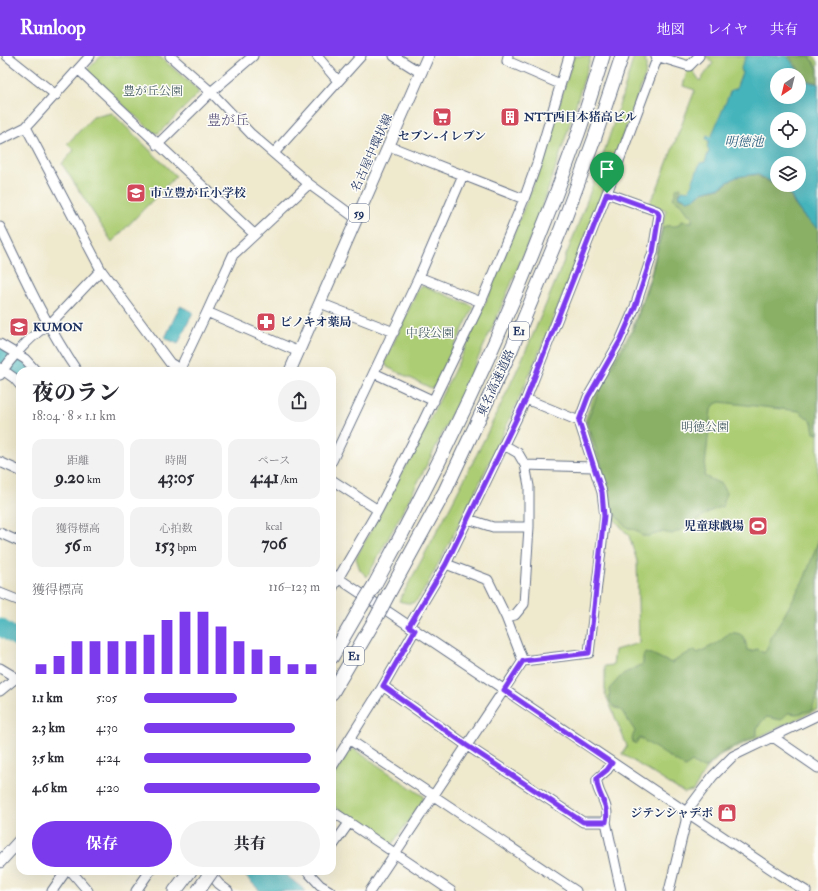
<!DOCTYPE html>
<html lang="ja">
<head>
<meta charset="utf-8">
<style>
  body { margin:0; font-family:"IM FELL Double Pica","Noto Serif JP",serif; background:#f2f2f3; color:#2b2b33; height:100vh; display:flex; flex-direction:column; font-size:15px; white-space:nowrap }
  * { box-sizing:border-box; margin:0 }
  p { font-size:13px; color:#7c7c81 }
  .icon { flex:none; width:22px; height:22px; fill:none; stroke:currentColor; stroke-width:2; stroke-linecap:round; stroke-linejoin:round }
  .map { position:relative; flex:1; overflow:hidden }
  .details { position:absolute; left:16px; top:311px; width:320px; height:508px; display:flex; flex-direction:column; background:#fff; border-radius:12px; box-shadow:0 4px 16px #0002 }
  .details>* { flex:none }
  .needle { width:26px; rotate:215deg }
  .buttons { position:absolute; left:770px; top:12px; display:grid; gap:8px }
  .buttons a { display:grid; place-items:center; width:36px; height:36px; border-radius:50%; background:#fff; box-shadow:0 4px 16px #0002; font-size:20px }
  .pin { position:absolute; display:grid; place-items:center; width:34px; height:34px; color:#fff; margin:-41px -17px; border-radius:50% 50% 50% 0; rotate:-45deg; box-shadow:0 0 4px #0007 }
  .pin .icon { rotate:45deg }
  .round { display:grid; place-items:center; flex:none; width:42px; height:42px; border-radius:21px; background:#f2f2f3 }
  .summary { display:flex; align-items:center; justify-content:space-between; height:68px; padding:0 16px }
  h1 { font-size:22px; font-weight:800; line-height:30px }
  .figures { display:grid; grid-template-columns:repeat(3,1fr); gap:6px; height:68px; padding:4px 16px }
  .figures div { display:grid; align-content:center; border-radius:10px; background:#f2f2f3; text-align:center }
  .figures b { font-size:17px; font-weight:800 }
  .figures small { font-size:11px; font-weight:400 }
  .figures p { font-size:11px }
  .chart { height:112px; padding:8px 16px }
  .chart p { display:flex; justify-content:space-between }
  .chart svg { width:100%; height:72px; margin-top:4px; stroke:#7c3aed; stroke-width:6 }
  .primary-button { display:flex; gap:8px; margin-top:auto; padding:8px 16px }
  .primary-button a { flex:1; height:46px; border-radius:24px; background:#7c3aed; color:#fff; font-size:16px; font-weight:800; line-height:46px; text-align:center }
  .primary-button a+a { background:#f2f2f3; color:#2b2b33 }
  ul { padding:0 16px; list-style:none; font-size:13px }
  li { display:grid; grid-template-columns:64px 48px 1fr; align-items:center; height:30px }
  li i { height:10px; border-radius:5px; background:#7c3aed }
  header { display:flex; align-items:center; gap:24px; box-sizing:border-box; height:56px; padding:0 20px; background:#7c3aed; color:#fff }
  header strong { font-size:19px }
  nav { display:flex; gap:22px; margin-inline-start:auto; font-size:14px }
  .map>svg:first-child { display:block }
  .green { fill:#adcd75; stroke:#647e6a; fill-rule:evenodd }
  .forest { fill:#8ab066; stroke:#527062 }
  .water { fill:#44b4bb; stroke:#30728c; fill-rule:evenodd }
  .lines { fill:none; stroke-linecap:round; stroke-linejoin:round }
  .river { stroke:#44b4bb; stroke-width:17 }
  .minor-casing { stroke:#657085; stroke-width:11 }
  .major-casing { stroke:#657085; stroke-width:13 }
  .highway-casing { stroke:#657085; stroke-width:15 }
  .minor { stroke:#fff; stroke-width:9 }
  .major { stroke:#fff; stroke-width:11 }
  .highway { stroke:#fff; stroke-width:13 }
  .highway-bridge-casing { stroke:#657085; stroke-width:15; stroke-linecap:butt }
  .highway-bridge { stroke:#fff; stroke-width:13 }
  .route-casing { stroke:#fff; stroke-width:8 }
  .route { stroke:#7c3aed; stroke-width:5 }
  .labels { text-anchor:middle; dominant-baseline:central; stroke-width:3; stroke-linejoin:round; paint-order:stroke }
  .shield { fill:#fdfcf7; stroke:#5f6c8c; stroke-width:1 }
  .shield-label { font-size:11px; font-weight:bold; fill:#1b2f5e }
  .park-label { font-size:12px; fill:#475e65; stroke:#fdfcf7 }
  .poi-label { font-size:12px; font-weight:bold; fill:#1b2f5e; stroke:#fdfcf7; text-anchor:start }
  .street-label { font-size:12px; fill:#1b2f5e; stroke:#fdfcf7 }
  .water-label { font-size:13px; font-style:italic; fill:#295e7f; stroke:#fdfcf7 }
  .quarter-label { font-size:14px; fill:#615b82; stroke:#fdfcf7 }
</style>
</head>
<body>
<header>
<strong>Runloop</strong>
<nav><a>地図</a><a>レイヤ</a><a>共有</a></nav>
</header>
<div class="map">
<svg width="818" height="835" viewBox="0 0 818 835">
  <rect width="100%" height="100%" fill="#fdfcf7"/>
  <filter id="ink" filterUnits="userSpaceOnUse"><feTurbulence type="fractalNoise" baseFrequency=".025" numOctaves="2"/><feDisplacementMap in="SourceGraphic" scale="8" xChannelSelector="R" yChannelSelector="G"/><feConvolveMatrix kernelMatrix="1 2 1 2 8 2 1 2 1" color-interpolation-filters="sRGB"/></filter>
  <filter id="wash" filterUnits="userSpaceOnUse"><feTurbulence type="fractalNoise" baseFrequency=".012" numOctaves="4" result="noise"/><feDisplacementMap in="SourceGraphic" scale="16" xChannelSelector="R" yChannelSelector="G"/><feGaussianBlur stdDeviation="0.9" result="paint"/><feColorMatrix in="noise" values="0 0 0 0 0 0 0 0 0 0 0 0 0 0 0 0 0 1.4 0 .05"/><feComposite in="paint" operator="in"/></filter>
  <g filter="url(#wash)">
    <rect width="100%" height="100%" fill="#efe9ce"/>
    <path class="green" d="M101,0H159L198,34V38L159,77H154L89,18L88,13Z
      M574,0H591C571,65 551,131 525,195C479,306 426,416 367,521L360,514L356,502L416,391L459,305L487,243L538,117Z
      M634,0H642C648,6 646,12 645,20C608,118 574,217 532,313C499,389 463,463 423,536C415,548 413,549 399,545C496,372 580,191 634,0Z
      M705,0H814L818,6V653L722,698L708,711L693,735L684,737L622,698L627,690L605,637V610L613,609L615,594L639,587L637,505L629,480L610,458L601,418L585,364L597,330L631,275L650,221L666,154L649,147L657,133L695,34L683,30L688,12L692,13L700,25L713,7ZM777,19H799V41H777ZM777,63H799V85H777ZM777,107H799V129H777Z
      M112,57L176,120L112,186L62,108L74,94L67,88L93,61Z
      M424,230L471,249L473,252L436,330L431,332L387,311L385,306L419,231Z
      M354,693L423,740V744L393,787L390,788L332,749V722L350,694Z"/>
    <path class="forest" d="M789,0H810L818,13V27L806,23Z
      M749,119H756L774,129L781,130L789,136L794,148L805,162L818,172V378L814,377L812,366L799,355L720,346L715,348L711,354L704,420L721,428L726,437L723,450C710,455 699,459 692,472L688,471L672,478L662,476L649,480H642L638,475L626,471L611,453L602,411L587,365L603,325L632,277L650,224L663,171C670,168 673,172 679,169L681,165L692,166V159H689L680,147L673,143L677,132L681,131L678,141L687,144L695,142L702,136L720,132L736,121Z
      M818,486V636L812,654L797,658L788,657L781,664L767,661L762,665L757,673V679L721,697L706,712L699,711L692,706L685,711L640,682L635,688L633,686L632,682L635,675L621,654L614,651L610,645L609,633L623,618L643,608V601L645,596C655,598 662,604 672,607L682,600L695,594L698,597C708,591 722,587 728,577C743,576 745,580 747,594L751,595L757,593L764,597L767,593L770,582L780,567L805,521Z"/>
    <path class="water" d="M746,0H787L806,25L818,28V172C809,167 800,157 795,148C790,140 789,132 779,129H799V107H777V129L757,118L749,119L736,121L720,131L702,136L695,142L687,144L679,140L682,134L689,135L700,107L705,106L709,95L707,91L709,85L706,83L707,79L711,81L731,34L736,33L742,17L741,12ZM777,19H799V41H777ZM777,63H799V85H777Z
      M180,250L193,256L178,288L165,282Z
      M240,815H281L306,835H260Z"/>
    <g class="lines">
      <path class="river" d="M0,298L22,315
        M0,571L20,584"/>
    </g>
  </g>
  <g filter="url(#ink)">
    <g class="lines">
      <g class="minor-casing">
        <path id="minor" d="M7,0L56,39
          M170,0L211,36L251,78L309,128L357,163
          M317,0L338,25
          M394,0L421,17
          M508,0L507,5L560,28
          M656,0L689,10L699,0
          M78,13L254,178
          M26,71L101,214L170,307L180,313
          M0,84L26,71L90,0
          M157,89L211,36L253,0
          M389,90L524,143
          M274,97L361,0
          M0,171C24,220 46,270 77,315
          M419,221L481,246
          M320,247L394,276
          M207,256L299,296
          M0,288L25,303L36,315
          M0,312L14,322L20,329
          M179,315L207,256L233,199L309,128
          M374,317L434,345
          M0,319C8,305 35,275 49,269L101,214
          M526,343L579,365
          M504,389L518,397L525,409L593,411
          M332,405L419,221L463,119
          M0,406L20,415
          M332,424L378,454
          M468,463L493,471H529V430L525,409
          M0,477L20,486
          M446,508L488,524L506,561L523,605
          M332,518L780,819L806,835
          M332,533L378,454L421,370L481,246L524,143L537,107L569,0
          M0,537L20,545
          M506,561L515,559L524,548L529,471
          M409,570L446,508L526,343L607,137L658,0
          M0,612L20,624
          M383,630L466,689L583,766H606
          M0,635L16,622
          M773,681L818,712
          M350,684L576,835
          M612,707L607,714L597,723C595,737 611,747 606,766L621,835
          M332,711L383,630L415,574
          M332,755L451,835
          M332,791L349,767
          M71,815L88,835
          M208,815L219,828L228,835
          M307,815L320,829L330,835
          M52,835L66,815
          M136,835L150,815
          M370,835L523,605L589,597L605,460L602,436L579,365L588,341L620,285L635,251L653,196L659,159L657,155L607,137
          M669,835L686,765V756L713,720L733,700L818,659"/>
      </g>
      <g class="major-casing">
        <path id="major" d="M290,315L428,0
          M0,806L20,784"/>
      </g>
      <g class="highway-casing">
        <path id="highway" d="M375,528C454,384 523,233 578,78C587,52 595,26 603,0
          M388,539L445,435L511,294L561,173L595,81L622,0
          M332,601L361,551
          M332,637L376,562
          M175,835L190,815"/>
      </g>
      <use href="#minor" class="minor"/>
      <use href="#major" class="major"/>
      <use href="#highway" class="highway"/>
      <g class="highway-bridge-casing">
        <path id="highway-bridge" d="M361,551L375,528
          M376,562L388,539
          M198,835L212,815"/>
      </g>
      <use href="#highway-bridge" class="highway-bridge"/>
    </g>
  </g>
  <g class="lines" filter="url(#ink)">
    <g class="route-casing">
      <path id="route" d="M607,137L657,155L659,159L653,196L635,251L620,285L588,341L579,365L602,436L604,460L589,597L523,605L504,634L612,707L607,714L597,722C595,737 610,747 606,766H583L466,689L383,630L415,574L409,570L446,508L526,343Z"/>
    </g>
    <use href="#route" class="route"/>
  </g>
  <defs>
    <g id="supermarket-square" transform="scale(1)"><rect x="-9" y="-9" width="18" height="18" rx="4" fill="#d1495b" stroke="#fdfcf7"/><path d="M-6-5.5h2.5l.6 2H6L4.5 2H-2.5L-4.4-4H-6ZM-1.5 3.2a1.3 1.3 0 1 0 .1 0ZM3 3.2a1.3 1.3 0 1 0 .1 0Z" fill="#fff"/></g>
    <g id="building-square" transform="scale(1)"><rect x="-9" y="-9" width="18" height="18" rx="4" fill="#d1495b" stroke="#fdfcf7"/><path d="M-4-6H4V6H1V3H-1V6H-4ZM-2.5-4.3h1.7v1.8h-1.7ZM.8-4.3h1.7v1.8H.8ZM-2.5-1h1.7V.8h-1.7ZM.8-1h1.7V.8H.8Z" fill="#fff"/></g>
    <g id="school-square" transform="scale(1)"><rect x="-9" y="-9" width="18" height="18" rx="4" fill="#d1495b" stroke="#fdfcf7"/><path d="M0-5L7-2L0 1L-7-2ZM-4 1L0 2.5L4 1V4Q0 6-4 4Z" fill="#fff"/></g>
    <g id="pharmacy-square" transform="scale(1)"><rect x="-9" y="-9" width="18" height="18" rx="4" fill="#d1495b" stroke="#fdfcf7"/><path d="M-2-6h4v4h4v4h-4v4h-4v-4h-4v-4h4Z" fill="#fff"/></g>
    <g id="stadium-square" transform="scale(1)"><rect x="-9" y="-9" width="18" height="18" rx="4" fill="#d1495b" stroke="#fdfcf7"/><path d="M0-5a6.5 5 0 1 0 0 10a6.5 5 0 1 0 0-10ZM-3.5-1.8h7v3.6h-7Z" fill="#fff"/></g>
    <g id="shop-square" transform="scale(1)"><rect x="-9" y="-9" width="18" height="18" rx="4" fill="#d1495b" stroke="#fdfcf7"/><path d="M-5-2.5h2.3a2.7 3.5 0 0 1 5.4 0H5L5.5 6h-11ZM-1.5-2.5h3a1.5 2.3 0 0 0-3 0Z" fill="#fff"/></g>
  </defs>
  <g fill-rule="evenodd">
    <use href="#supermarket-square" x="442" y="61"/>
    <use href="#building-square" x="510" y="61"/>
    <use href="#school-square" x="136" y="137"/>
    <use href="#pharmacy-square" x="266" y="266"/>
    <use href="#school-square" x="19" y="271"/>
    <use href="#stadium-square" x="758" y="470"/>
    <use href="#shop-square" x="727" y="757"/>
  </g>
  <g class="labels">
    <g class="shield">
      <rect x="349" y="148" width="20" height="18" rx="3"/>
      <rect x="509" y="266" width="20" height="18" rx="3"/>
      <rect x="344" y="591" width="20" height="18" rx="3"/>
    </g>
    <g class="shield-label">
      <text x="359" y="157">59</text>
      <text x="519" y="275">E1</text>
      <text x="354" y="600">E1</text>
    </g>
    <g class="park-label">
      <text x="153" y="35">豊が丘公園</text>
      <text x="430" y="277">中段公園</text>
      <text x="705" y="371">明徳公園</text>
    </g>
    <g class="poi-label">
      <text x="524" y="61">NTT西日本猪高ビル</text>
      <text x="442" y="80" text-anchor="middle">セブン-イレブン</text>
      <text x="150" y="137">市立豊が丘小学校</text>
      <text x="280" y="266">ピノキオ薬局</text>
      <text x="33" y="271">KUMON</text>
      <text x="744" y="470" text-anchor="end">児童球戯場</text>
      <text x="713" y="757" text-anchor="end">ジテンシャデポ</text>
    </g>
    <g class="street-label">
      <text transform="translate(372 97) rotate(-66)">名古屋中環状線</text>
      <text transform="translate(496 327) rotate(-65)">東名高速道路</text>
    </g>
    <g class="water-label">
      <text x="744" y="86">明徳池</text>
    </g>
    <g class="quarter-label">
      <text x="228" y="64">豊が丘</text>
    </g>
  </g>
</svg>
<div class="buttons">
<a><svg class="needle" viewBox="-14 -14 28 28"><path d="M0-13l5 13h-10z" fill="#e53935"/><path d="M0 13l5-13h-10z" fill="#7c7c81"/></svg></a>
<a><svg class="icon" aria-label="locate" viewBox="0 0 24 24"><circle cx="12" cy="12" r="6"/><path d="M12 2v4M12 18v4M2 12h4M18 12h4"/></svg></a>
<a><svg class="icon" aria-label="layers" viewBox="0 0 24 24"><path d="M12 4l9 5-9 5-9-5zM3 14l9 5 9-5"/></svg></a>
</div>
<div class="pin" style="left:607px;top:137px;background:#1e9e55"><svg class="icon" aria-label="arrive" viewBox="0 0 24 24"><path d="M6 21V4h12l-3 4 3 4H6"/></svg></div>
<section class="details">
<div class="summary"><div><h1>夜のラン</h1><p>18:04 · 8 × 1.1 km</p></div><a class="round"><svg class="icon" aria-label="share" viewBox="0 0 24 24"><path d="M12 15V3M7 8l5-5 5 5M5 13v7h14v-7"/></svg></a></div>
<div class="figures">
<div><p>距離</p><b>9.20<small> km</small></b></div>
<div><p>時間</p><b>43:05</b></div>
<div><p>ペース</p><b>4:41<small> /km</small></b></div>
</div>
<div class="figures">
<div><p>獲得標高</p><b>56<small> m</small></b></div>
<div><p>心拍数</p><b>153<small> bpm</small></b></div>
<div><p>kcal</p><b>706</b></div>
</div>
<div class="chart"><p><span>獲得標高</span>116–123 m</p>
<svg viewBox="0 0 160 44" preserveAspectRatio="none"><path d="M5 44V38M15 44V33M25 44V24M35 44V24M45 44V24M55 44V24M65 44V20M75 44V11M85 44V6M95 44V6M105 44V15M115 44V24M125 44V29M135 44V33M145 44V38M155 44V38"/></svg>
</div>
<ul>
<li><b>1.1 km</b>5:05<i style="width:53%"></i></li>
<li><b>2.3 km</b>4:30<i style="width:86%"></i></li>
<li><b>3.5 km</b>4:24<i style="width:95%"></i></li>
<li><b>4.6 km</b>4:20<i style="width:100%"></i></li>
</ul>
<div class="primary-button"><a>保存</a><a>共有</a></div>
</section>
</div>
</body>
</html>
